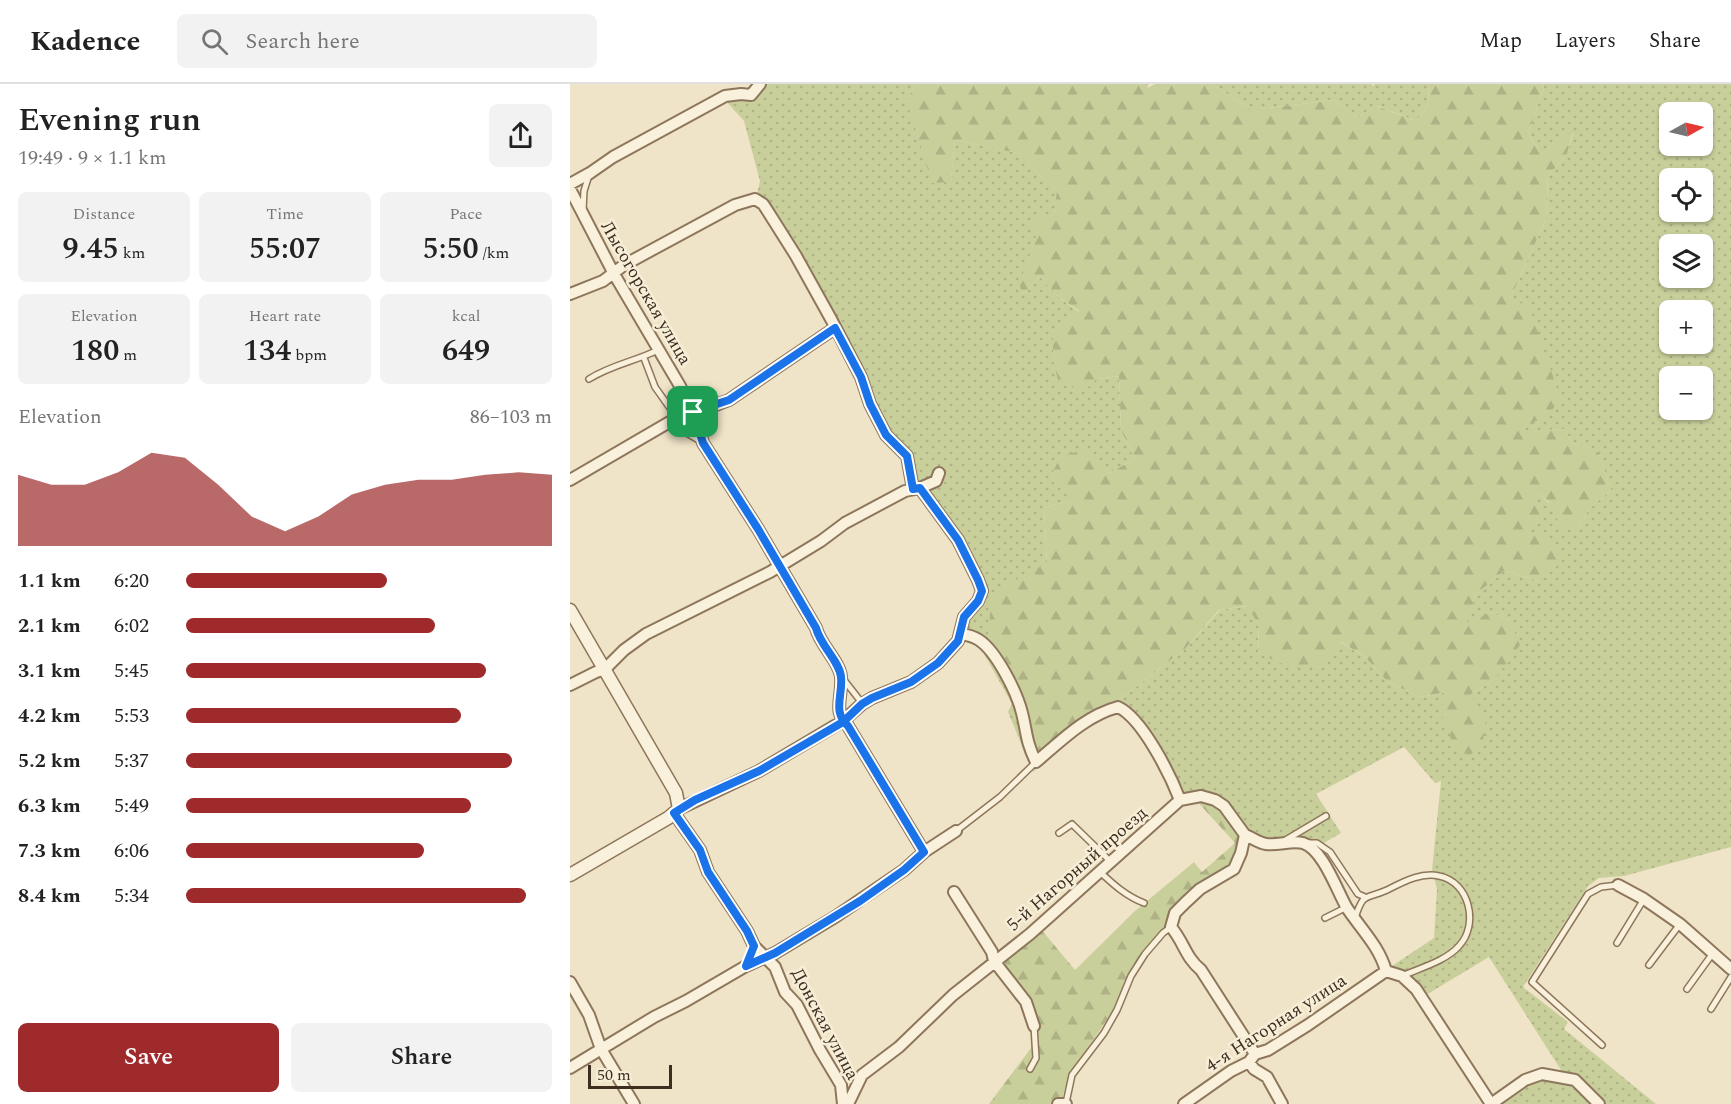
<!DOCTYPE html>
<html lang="en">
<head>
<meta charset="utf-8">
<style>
  body { margin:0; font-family:Spectral,serif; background:#f2f2f2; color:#222; height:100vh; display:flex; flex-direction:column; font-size:22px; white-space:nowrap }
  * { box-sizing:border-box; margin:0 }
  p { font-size:20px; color:#767676 }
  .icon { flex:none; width:33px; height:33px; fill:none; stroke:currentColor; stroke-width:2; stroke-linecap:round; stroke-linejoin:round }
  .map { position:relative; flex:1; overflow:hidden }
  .drawer { display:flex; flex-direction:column; background:#fff; width:570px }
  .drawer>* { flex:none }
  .needle { width:39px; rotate:82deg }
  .fabs { position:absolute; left:1089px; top:18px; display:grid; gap:12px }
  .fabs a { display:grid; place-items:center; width:54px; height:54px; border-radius:9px; background:#fff; box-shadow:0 2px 4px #0004; font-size:30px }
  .scale { position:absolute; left:18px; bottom:15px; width:84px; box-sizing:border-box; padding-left:6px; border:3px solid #3d2e20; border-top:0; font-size:16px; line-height:21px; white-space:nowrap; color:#3d2e20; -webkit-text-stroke:4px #f7eed8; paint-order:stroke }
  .pin { position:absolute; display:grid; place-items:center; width:51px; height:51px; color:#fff; margin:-26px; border-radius:12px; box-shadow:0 3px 9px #0006 }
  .round { display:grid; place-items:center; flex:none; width:63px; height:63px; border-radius:9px; background:#f2f2f2 }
  .summary { display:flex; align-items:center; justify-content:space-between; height:102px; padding:0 18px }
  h1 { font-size:33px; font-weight:600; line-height:45px }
  .figures { display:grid; grid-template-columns:repeat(3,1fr); gap:9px; height:102px; padding:6px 18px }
  .figures div { display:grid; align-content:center; border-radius:9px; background:#f2f2f2; text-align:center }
  .figures b { font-size:30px; font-weight:600 }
  .figures small { font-size:16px; font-weight:400 }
  .figures p { font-size:16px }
  .chart { height:168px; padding:12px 18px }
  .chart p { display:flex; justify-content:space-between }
  .chart svg { width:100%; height:108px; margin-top:6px; fill:#9e2a2b; opacity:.7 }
  .primary-button { display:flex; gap:12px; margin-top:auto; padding:12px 18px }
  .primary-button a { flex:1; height:69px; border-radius:9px; background:#9e2a2b; color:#fff; font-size:24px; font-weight:600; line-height:69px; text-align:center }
  .primary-button a+a { background:#f2f2f2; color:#222 }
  ul { padding:0 18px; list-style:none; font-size:20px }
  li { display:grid; grid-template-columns:96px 72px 1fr; align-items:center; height:45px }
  li i { height:15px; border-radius:8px; background:#9e2a2b }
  header { display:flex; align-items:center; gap:36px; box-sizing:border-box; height:84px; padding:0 30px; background:#fff; border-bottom:2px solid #e0e0e0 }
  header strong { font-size:28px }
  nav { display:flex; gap:33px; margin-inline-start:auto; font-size:21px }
  .search { width:420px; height:54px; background:#f2f2f2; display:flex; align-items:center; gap:15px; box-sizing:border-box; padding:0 21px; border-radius:9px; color:#767676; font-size:22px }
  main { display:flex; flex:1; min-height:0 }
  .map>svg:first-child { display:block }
  .grass { fill:url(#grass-dots); fill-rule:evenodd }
  .forest { fill:url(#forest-firs) }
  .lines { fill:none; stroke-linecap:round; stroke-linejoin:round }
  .service-casing { stroke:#8d765c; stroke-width:8 }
  .minor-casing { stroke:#8d765c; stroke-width:14 }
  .tertiary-casing { stroke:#8d765c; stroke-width:15 }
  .service { stroke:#faf1dc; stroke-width:5 }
  .minor { stroke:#faf1dc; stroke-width:10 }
  .tertiary { stroke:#faf1dc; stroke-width:12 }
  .route-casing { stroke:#fff; stroke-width:12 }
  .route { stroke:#1a73e8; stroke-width:8 }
  .labels { text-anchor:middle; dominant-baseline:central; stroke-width:5; stroke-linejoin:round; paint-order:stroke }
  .street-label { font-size:18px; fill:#3d2e20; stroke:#f7eed8 }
</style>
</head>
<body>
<header>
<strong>Kadence</strong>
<div class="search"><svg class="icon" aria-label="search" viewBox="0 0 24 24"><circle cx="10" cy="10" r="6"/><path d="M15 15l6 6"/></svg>Search here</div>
<nav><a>Map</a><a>Layers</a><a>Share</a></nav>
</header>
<main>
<section class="drawer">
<div class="summary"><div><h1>Evening run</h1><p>19:49 · 9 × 1.1 km</p></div><a class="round"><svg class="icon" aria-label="share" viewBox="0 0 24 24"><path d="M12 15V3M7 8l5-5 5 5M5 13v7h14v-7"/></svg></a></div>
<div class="figures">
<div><p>Distance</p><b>9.45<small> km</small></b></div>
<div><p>Time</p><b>55:07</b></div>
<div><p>Pace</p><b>5:50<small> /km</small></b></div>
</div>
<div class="figures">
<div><p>Elevation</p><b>180<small> m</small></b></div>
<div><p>Heart rate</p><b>134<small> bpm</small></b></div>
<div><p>kcal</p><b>649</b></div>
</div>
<div class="chart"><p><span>Elevation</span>86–103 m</p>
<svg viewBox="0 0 160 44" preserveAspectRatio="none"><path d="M0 44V15L10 19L20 19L30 14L40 6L50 8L60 19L70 32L80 38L90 32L100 23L110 19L120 17L130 17L140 15L150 14L160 15V44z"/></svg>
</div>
<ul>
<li><b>1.1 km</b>6:20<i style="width:55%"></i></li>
<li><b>2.1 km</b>6:02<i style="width:68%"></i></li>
<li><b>3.1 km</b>5:45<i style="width:82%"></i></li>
<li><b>4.2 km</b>5:53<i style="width:75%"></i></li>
<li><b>5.2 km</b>5:37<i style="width:89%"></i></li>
<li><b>6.3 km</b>5:49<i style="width:78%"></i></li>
<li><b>7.3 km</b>6:06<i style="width:65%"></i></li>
<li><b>8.4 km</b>5:34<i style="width:93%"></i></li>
</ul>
<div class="primary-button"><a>Save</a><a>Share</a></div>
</section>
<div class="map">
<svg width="1161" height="1020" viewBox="0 0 1161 1020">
  <defs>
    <pattern id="grass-dots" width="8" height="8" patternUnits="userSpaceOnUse" patternTransform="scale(1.5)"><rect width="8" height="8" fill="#c9cf9b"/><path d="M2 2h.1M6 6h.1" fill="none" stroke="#aeb285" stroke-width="1.8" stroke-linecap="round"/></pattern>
    <pattern id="forest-firs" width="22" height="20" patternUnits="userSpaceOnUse" patternTransform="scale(1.5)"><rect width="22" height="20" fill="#c9cf9b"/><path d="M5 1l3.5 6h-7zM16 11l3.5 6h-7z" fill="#aeb285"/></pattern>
  </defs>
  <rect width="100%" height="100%" fill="#f0e4c8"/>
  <path class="grass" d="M185,0H345L337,18L381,98L385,56L453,70L470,92L488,107L484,129L466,154L450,200L453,210L470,193L486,211L509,228L527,295L549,292L551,346L565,375L537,390L505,415L474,424L477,479L418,552L458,626L462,658L508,640L540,618L549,616L616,564L650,526L678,522L689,541L688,569L751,580L770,558L794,572L818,598L850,613L877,608L901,610L924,596L940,536L920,528L895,542L905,511L934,487L970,497L949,449L964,407L1009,442L1019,425L1041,406L1029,370L1002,359L995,345L944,348L940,215L976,135L978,92L997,70L1003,49L971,70L958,49L974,3L972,0H1161V763L1054,792L1029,794L1018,802L953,903L998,938L994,945L1086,1020H927L931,1016L929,1008L955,992L972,987L991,986L919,873L856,911L847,900L822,882L864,854L867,805L862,786L871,697L865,699L834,663L746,710L771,749L745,764L694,756L682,751L620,711L611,709L603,704L555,630L548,627L513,642L463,688L438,628L442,620L408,559L398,557L395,545L397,534L409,518L410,495L345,399L338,370L318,349L187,111L190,97L174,37L155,16L170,7L181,4ZM1100,28H1132V62H1100ZM1100,94H1132V128H1100ZM1100,160H1132V194H1100ZM1100,226H1132V260H1100ZM1100,292H1132V326H1100Z
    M642,0H802L803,2L805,0H858L859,20L846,37L808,22L788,33L764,16L682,26Z"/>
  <path class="forest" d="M345,0H579L577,4L585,0H642L682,26L764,16L788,33L807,22L846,37L859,20L858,0H972L974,3L958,49L971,70L1003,47L997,70L978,92L976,135L940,215L959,222L990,313L980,330L946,347L995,345L1002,359L1029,369L1041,406L1019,425L1009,442L991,443L979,418L965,408L974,437L950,449L979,453L992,478L970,497L934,487L905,511L896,541L920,528L940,536L950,561L924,596L901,610L916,635L912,662L900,671L886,667L870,627L877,608L850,613L818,598L794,572L771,558L752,580L717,582L688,569L689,541L677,522L649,526L616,564L549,616L540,618L470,668L462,658L458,626L418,552L422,509L477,479L474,424L504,415L479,395L491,372L521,364L537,390L565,375L551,346L549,292L527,295L514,307L489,299L483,277V252L509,227L486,211L470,193L453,210L449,200L466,154L460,137L484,129L487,107L470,92L452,70L385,56L381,98L362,99L337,18Z
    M632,714L652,725L670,746L669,768L660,782L599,839L572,868L559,891L545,924L500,990L493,1011L494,1020H419L461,964L460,937L429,886L425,884L470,844L505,886L565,827L624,778L632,788L665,759L625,715Z"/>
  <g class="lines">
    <g class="service-casing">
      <path id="service" d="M13,126L14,107L19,91
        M74,274L85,303L107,334
        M19,295C41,281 66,277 88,266
        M100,339L132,358
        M274,596L292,619
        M386,747L430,713L466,678
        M489,749L502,740L541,778
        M714,757L756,732
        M739,759H747L760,768L788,810L795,813
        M530,788C544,801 556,812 574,819
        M755,834L777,823
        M785,834C794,807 795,816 817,806C833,798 851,788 869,792C900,798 909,841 889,862C876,877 850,884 832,892
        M1047,859L1074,815
        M1079,881L1110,840
        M176,882L184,862
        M1117,905L1143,869
        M1141,925L1161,893
        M1032,961L962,898L1018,810L1031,803L1048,801
        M460,985L466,974L464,942
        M496,1019L502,991L534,949L547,926L561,892L575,870L593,849L601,843"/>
    </g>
    <g class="minor-casing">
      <path id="minor" d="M0,100L20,89L43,73L155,12L171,10L181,11L190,0
        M0,105L44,190L110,302L127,337L133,359L188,445L246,544C250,561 270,578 271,593C273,612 262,628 278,642L354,768
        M0,210L33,197L54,181L165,121L185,115L193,120L197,126L226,172L261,235L291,293L300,320L316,351L337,372L343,405
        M0,396L115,329L133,326L159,316L265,244
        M391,550C398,551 403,552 409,556C426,567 447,608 452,629C457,649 456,658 466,678C491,657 515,632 548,623C572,634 600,690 610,716
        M0,601L26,588L35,585L54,566L76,550L200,488L251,457L275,439L335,407L350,404L366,397L369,389
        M109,725L189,687L273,637L292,620L302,614L341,598L368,579L388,557L394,533L408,517L412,507L408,496L388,456L350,404
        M104,729L130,766L138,788L177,847L184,862L205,883L215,908L227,921L250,966L271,1001L273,1020
        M675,751C681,753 689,759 696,760C708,762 721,756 733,759C753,765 767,807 777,824C791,845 809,862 816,887
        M1048,801L1074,815L1110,840L1161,885
        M384,808L422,868L424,877L456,918L464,942
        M816,887L832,892L846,905L921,1020
        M0,898L19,931L31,965L64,1020
        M679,978L684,985L697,993L712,1020
        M0,984L84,933L116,917L176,882L205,869L265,833L334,786L354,768L386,747
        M278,1020L292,991L329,963L383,911L460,850L610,716L631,712L645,716L654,722L675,751L671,769L664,785L630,805L616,818L605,829L601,843C614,858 615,873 631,886L685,970
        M488,1020H496
        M614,1020L661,987L679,978L685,970L698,966L738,941L816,887
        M921,1020L955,996L972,990L1005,996L1029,1020"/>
    </g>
    <g class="tertiary-casing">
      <path id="tertiary" d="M0,526L106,709L109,725L98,734L0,791"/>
    </g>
    <use href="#service" class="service"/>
    <use href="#minor" class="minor"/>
    <use href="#tertiary" class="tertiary"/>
  </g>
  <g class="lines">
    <g class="route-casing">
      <path id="route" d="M123,328L133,359L188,445L246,544C250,561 270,578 271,593C273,611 262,628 278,642L354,768L334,786L290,817L205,869L176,882L184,862L177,847L138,788L130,766L104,729L125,716L189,687L273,638L292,620L302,614L341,598L368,579L388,557L394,533L408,517L412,507L408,496L388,456L350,404L343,405L337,372L316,351L300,320L291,293L265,244L159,316L123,328"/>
    </g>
    <use href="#route" class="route"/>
  </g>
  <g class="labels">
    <g class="street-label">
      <text transform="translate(76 209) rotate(60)">Лысогорская улица</text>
      <text transform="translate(507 785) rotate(-41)">5-й Нагорный проезд</text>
      <text transform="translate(706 939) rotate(-33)">4-я Нагорная улица</text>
      <text transform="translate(255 940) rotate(62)">Донская улица</text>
    </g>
  </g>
</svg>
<div class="fabs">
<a><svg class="needle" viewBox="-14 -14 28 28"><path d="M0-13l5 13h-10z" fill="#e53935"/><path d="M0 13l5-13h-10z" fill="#767676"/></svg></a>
<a><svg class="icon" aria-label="locate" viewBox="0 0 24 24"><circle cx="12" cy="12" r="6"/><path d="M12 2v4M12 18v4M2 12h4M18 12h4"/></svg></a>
<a><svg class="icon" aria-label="layers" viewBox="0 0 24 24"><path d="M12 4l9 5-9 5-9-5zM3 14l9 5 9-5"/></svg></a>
<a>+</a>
<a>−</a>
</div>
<div class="scale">50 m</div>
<div class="pin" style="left:123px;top:328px;background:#1e9e55"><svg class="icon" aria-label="arrive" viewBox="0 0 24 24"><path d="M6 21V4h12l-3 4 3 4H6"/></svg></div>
</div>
</main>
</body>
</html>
